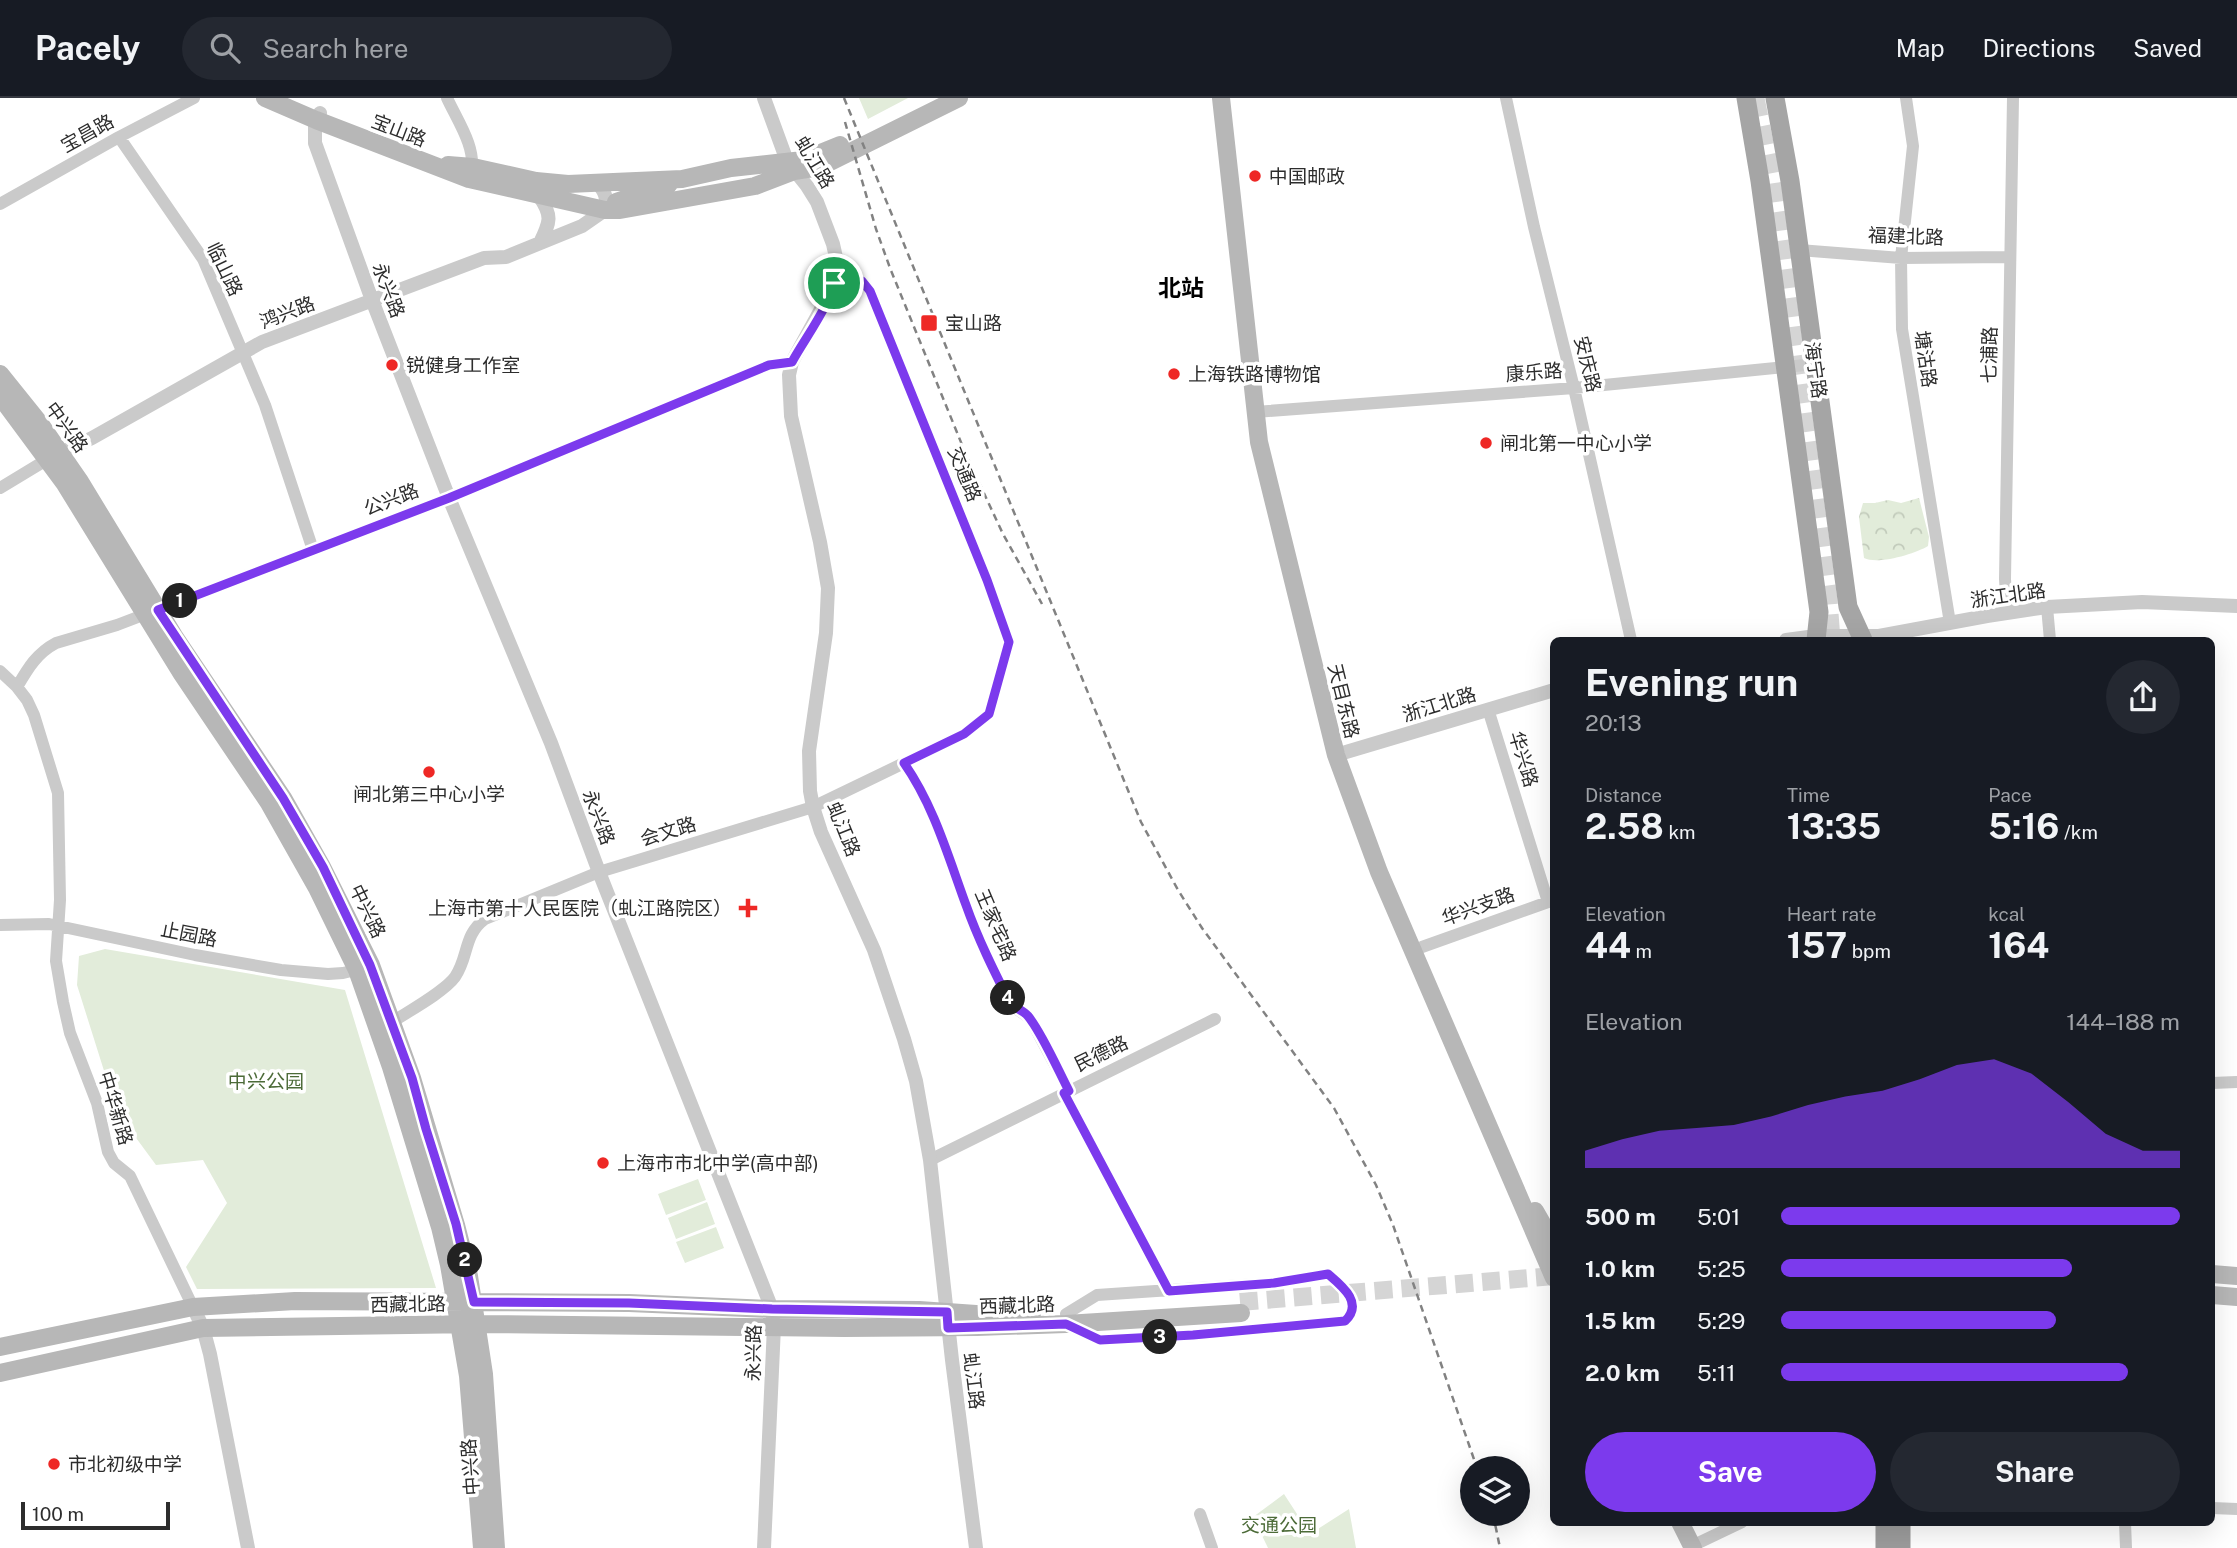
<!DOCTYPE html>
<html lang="en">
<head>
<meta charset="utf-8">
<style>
  body { margin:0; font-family:"Public Sans","Noto Sans SC",sans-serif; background:#242831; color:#f1f3f6; height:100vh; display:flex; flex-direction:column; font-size:26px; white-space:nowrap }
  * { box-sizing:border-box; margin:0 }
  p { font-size:23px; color:#9ea1a6 }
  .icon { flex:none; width:38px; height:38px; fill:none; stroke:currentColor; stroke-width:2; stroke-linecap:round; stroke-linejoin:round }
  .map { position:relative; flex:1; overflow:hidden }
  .details { position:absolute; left:1550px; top:539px; width:665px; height:889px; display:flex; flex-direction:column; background:#171b24; border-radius:10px; box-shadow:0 7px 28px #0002 }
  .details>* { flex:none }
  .controls { position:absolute; left:1460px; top:1358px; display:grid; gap:14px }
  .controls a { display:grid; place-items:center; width:70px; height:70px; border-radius:50%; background:#171b24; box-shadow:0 7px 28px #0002; font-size:35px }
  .scale { position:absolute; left:21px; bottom:18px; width:149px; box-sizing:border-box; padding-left:7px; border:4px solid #2d2d2d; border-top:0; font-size:19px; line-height:24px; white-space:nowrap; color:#2d2d2d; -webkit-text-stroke:5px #fff; paint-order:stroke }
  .pin { position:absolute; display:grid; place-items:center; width:60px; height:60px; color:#fff; margin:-30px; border:4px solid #fff; border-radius:50%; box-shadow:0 2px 7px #0007 }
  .km { position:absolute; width:35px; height:35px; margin:-18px; border-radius:50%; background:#222; color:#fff; font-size:19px; line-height:35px; text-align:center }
  .round { display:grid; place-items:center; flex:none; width:74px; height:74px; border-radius:37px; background:#242831 }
  .head { display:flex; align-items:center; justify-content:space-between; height:119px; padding:0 35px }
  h1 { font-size:38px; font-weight:700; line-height:52px }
  .figures { display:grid; grid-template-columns:repeat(3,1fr); gap:10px; height:119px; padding:7px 35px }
  .figures div { display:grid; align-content:center }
  .figures b { font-size:35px; font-weight:700 }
  .figures small { font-size:19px; font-weight:400 }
  .figures p { font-size:19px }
  .chart { height:196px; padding:14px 35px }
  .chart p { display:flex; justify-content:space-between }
  .chart svg { width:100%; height:126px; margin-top:7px; fill:#7c3aed; opacity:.7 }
  .action { display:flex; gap:14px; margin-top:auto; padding:14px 35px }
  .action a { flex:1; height:80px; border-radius:42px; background:#7c3aed; color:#fff; font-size:28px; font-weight:700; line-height:80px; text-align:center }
  .action a+a { background:#242831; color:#f1f3f6 }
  ul { padding:0 35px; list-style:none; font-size:23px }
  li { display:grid; grid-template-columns:112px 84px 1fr; align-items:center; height:52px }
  li i { height:18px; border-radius:9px; background:#7c3aed }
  header { display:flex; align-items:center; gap:42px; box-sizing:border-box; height:98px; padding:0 35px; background:#171b24; border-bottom:2px solid #363941 }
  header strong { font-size:33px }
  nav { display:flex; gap:38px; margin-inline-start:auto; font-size:24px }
  .search { width:490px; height:63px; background:#242831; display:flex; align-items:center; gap:18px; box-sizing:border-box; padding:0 24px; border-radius:38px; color:#9ea1a6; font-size:26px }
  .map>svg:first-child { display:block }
  .forest { fill:url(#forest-crowns) }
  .park { fill:#e2ecda }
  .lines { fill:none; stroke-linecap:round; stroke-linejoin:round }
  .secondary-tunnel { stroke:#d5d5d5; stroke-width:18; stroke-dasharray:18 9; stroke-linecap:butt }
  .trunk-tunnel { stroke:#d5d5d5; stroke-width:19; stroke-dasharray:19 10; stroke-linecap:butt }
  .minor { stroke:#cacaca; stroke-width:12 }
  .tertiary { stroke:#cacaca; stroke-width:14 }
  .secondary { stroke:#b7b7b7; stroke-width:18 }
  .primary { stroke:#a5a5a5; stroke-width:19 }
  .trunk { stroke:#9c9c9c; stroke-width:19 }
  .rail { stroke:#828282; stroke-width:2.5; stroke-dasharray:7 5; stroke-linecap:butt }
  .route-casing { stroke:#fff; stroke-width:14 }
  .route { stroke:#7c3aed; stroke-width:9 }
  .poi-dot { fill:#ee2825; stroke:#fff; stroke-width:2.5 }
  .labels { text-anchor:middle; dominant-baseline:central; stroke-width:7; stroke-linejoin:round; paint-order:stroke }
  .street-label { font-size:19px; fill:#2d2d2d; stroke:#fff }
  .poi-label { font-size:19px; fill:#2d2d2d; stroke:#fff; text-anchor:start }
  .park-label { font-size:19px; fill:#4c6b38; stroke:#fff }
  .quarter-label { font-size:23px; font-weight:bold; fill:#000; stroke:#fff }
</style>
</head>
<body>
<header>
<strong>Pacely</strong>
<div class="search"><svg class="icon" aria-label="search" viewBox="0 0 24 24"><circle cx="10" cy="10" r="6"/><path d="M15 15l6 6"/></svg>Search here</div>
<nav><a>Map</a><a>Directions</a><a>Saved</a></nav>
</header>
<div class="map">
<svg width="2237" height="1450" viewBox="0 0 2237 1450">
  <defs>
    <pattern id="forest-crowns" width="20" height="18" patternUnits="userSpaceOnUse" patternTransform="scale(1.75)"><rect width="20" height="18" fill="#e2ecda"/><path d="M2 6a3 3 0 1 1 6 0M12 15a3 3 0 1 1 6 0" fill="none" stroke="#c2cbbb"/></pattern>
  </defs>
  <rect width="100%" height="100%" fill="#fff"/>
  <path class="forest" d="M1919,400L1929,439L1928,448C1915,456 1878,467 1864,460L1859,419L1863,405H1875L1888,402L1901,405Z"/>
  <path class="park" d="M859,0H908L868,21Z
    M105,851L345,892L436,1190L197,1191L186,1169L227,1105L203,1062L156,1067L117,1014L77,887L79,858Z
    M698,1081L706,1102L666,1117L658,1096Z
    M707,1104L715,1126L676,1141L668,1120Z
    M716,1129L724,1150L685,1165L676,1144Z
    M1284,1396L1310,1436L1349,1411L1356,1450H1268L1253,1419Z"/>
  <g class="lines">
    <path class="secondary-tunnel" d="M1240,1204L1554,1178"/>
    <path class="trunk-tunnel" d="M1755,0L1771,80L1828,502L1831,542"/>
    <path class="minor" d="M447,0C457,22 477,50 471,75
      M1506,0L1534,129L1574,290L1631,542
      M1906,0L1913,48L1901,160L1902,231L1950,525
      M119,39L203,161L265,307L313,452
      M0,106L119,39L194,0
      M1799,152L1901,160L2010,159
      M1255,314L1574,290L1815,266
      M0,390L48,361
      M2047,509L2050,542
      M2007,515L2005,481L2013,0
      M0,573L17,589L27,602L34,617L58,695L60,802L56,863L63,904L70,935L97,1005L108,1054L114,1065L130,1078L193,1209
      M17,589C28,570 37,555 56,545L117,527L449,400L769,267L792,264
      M904,665C937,712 951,769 971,822C982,851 997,878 1010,905C1016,913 1025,914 1031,922L1069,993
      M0,827L49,826L195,857L281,872L328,876L343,875L364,870
      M1422,849L1548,804L1488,611
      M392,924C409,913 444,894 455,879C469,859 463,837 485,821L599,774L813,709L964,636L989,616L1009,544L987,482L870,193L862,183L837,171
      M2212,985L2237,984
      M1064,995L1169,1193
      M930,1062L1215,921
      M1066,1216L1097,1197L1274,1185L1328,1176C1342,1188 1364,1205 1345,1223L1193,1237L1100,1242L1069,1228
      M2212,1410L2237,1411
      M1200,1416L1212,1450
      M2125,1424L2126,1450
      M1692,1448L1742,1424"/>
    <path class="tertiary" d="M764,0L787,63L807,88L817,104L833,146L837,164L836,178L831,193L792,264L789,277L791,318L820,444L828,490L826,535L809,653L810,693L813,709L821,734L874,852L904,941L916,983L930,1062L952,1262L976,1450
      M320,15L315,26V45L372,202L449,400L551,645L599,774L772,1211L774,1228L764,1450
      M539,98C553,118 550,124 540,145
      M52,359L92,340L262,244L484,160L506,159L582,128L605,112C607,100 606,94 597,85
      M1786,542L1816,538H1879L1987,518L2047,509L2142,504L2237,508
      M1336,657L1554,592
      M193,1209L203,1230L210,1256L248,1450"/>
    <path class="secondary" d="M265,0L316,22L469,81L605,112H620L755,88L794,73L820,69L959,0
      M1221,0L1259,344L1336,657L1379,774L1554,1180
      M448,67L473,69L536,83L568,86L682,81L731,70L803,62L840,47
      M616,104L669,86
      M0,276L41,327L79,382L174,538L283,700L322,769L371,867L412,980L456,1127L469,1178L484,1276L496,1450
      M0,298L65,386L182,576L269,705L317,790L357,872L391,969L440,1129L449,1167L468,1278L482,1450
      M1535,1113L1554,1146
      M2212,1176L2237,1178
      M2212,1197L2237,1199
      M0,1249L193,1209L295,1203L629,1205L772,1211L919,1212L976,1216H1032
      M0,1275L203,1230L477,1226L844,1230L977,1229L1066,1226L1241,1215
      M1680,1424L1693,1450"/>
    <path class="primary" d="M1746,0L1760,83L1819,514L1816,542
      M1775,0L1790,83L1848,509L1863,542"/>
    <path class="trunk" d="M1885,1424V1450
      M1901,1424V1450"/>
    <path class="rail" d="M844,0L1141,724L1178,792L1202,830L1334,1010L1376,1087L1393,1127L1477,1370
      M845,24L876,131L890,170L967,359L1003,436L1042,506
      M1493,1416L1500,1450"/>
  </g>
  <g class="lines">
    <g class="route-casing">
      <path id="route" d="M837,171L862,183L870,193L987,482L1009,544L989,616L964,636L904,665C934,708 948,758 966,807C978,841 994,873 1010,905C1016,911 1023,912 1028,918C1042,935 1058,972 1069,993L1064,995L1169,1193L1274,1185L1328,1176C1342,1188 1364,1205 1345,1223L1193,1237L1100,1242L1066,1226L948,1230L947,1214L772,1211L629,1205L474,1204L456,1126L426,1031L412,980L370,867L323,769L283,700L158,512L449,400L769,267L792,264C808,235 833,205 837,171Z"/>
    </g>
    <use href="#route" class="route"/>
  </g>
  <g class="poi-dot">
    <circle cx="1255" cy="78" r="7"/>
    <rect x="920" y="216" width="18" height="18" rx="3.5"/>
    <circle cx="392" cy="267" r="7"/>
    <circle cx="1174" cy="276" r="7"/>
    <circle cx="1486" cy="345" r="7"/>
    <circle cx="429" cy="674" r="7"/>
    <path d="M744.5 799.5h7v7h7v7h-7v7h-7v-7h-7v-7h7z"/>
    <circle cx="603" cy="1065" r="7"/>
    <circle cx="54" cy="1366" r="7"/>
  </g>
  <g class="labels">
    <g class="street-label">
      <text transform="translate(399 32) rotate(21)">宝山路</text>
      <text transform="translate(87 35) rotate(-29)">宝昌路</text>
      <text transform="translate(815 64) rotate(59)">虬江路</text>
      <text transform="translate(1906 138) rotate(2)">福建北路</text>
      <text transform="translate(225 171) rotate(64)">临山路</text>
      <text transform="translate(389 192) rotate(69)">永兴路</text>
      <text transform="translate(287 214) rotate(-21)">鸿兴路</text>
      <text transform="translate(1989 257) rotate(-89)">七浦路</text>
      <text transform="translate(1926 261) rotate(82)">塘沽路</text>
      <text transform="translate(1588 266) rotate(76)">安庆路</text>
      <text transform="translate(1816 272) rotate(82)">海宁路</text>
      <text transform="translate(1534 274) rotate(-4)">康乐路</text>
      <text transform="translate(67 329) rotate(54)">中兴路</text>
      <text transform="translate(965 376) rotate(68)">交通路</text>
      <text transform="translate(391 401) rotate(-21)">公兴路</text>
      <text transform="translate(2008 497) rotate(-8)">浙江北路</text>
      <text transform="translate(1344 603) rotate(76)">天目东路</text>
      <text transform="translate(1439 606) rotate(-17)">浙江北路</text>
      <text transform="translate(1524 661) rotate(73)">华兴路</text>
      <text transform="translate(599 719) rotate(69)">永兴路</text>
      <text transform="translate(844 731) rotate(68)">虬江路</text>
      <text transform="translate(668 733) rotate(-17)">会文路</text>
      <text transform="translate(1478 808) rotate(-20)">华兴支路</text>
      <text transform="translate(368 813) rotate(64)">中兴路</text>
      <text transform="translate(996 827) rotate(67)">王家宅路</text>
      <text transform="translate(189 836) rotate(11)">止园路</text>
      <text transform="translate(1101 955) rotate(-26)">民德路</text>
      <text transform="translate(116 1010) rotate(73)">中华新路</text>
      <text transform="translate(408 1206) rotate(-1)">西藏北路</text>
      <text transform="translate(1017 1207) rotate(-2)">西藏北路</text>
      <text transform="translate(753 1255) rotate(-89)">永兴路</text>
      <text transform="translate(974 1283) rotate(83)">虬江路</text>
      <text transform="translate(470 1369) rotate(-94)">中兴路</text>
    </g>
    <g class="poi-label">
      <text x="1269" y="78">中国邮政</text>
      <text x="945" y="225">宝山路</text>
      <text x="406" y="267">锐健身工作室</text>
      <text x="1188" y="276">上海铁路博物馆</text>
      <text x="1500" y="345">闸北第一中心小学</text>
      <text x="429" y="696" text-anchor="middle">闸北第三中心小学</text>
      <text x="732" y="810" text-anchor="end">上海市第十人民医院（虬江路院区）</text>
      <text x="617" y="1065">上海市市北中学(高中部)</text>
      <text x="68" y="1366">市北初级中学</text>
    </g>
    <g class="park-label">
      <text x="266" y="983">中兴公园</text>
      <text x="1279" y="1427">交通公园</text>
    </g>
    <g class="quarter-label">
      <text x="1181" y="189">北站</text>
    </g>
  </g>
</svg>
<div class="controls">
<a><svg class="icon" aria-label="layers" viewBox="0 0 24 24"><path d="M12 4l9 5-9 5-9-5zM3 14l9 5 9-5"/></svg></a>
</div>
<div class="scale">100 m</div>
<div class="pin" style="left:834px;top:185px;background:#1e9e55"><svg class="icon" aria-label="arrive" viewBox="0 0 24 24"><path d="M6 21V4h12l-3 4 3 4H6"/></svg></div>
<b class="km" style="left:180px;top:503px">1</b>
<b class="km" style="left:465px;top:1162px">2</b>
<b class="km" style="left:1160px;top:1239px">3</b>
<b class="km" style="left:1008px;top:900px">4</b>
<section class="details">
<div class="head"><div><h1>Evening run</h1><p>20:13</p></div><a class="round"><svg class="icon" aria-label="share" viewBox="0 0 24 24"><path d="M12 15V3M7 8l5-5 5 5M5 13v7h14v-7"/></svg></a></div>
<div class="figures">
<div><p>Distance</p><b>2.58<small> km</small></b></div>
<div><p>Time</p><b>13:35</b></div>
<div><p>Pace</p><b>5:16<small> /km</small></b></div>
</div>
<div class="figures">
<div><p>Elevation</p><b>44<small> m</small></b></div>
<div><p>Heart rate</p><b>157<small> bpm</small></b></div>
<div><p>kcal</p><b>164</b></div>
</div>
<div class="chart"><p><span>Elevation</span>144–188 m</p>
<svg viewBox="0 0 160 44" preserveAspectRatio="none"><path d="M0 44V38L10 34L20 31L30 30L40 29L50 26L60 22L70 19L80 17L90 13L100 8L110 6L120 11L130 21L140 32L150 38L160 38V44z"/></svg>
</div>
<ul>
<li><b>500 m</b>5:01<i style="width:100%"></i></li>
<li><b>1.0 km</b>5:25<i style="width:73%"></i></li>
<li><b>1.5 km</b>5:29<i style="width:69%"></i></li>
<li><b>2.0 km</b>5:11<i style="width:87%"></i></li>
</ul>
<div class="action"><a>Save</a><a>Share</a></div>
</section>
</div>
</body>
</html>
